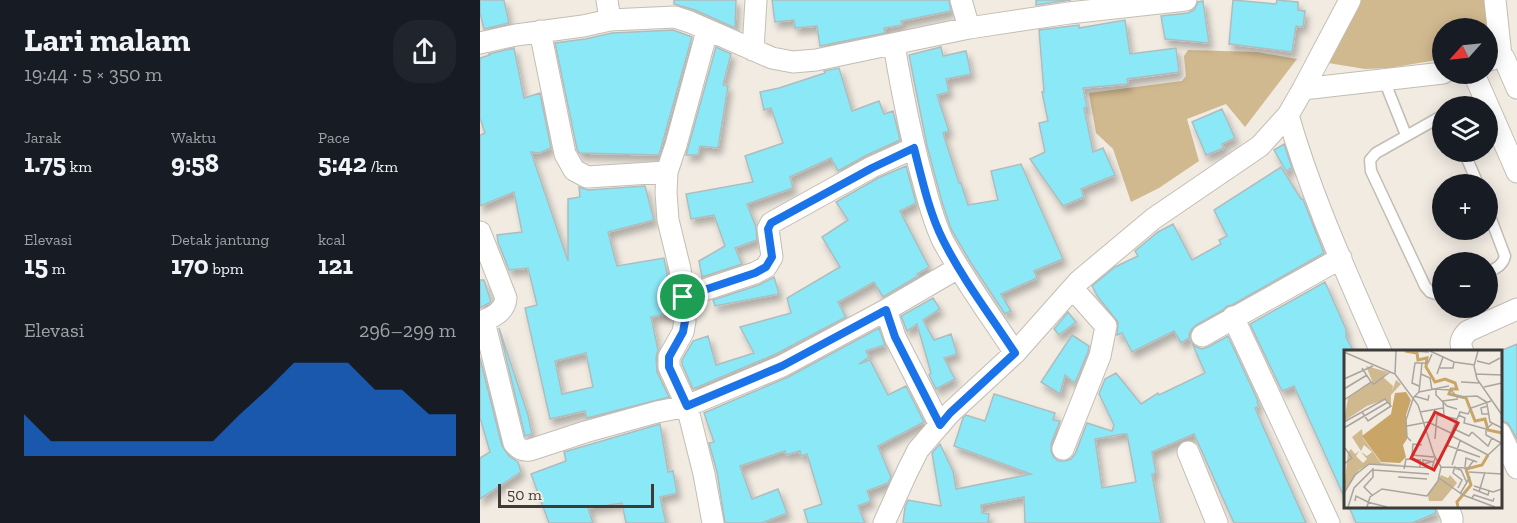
<!DOCTYPE html>
<html lang="id">
<head>
<meta charset="utf-8">
<style>
  body { margin:0; font-family:"Zilla Slab",serif; background:#20242c; color:#f1f3f6; height:100vh; display:flex; flex-direction:column; font-size:22px; white-space:nowrap }
  * { box-sizing:border-box; margin:0 }
  p { font-size:20px; color:#9ea1a6 }
  .icon { flex:none; width:33px; height:33px; fill:none; stroke:currentColor; stroke-width:2; stroke-linecap:round; stroke-linejoin:round }
  .map { position:relative; flex:1; overflow:hidden }
  .side { display:flex; flex-direction:column; background:#171b24; width:480px }
  .side>* { flex:none }
  .needle { width:39px; rotate:243deg }
  .controls { position:absolute; left:952px; top:18px; display:grid; gap:12px }
  .controls a { display:grid; place-items:center; width:66px; height:66px; border-radius:50%; background:#171b24; box-shadow:0 3px 15px #0003; font-size:30px }
  .scale { position:absolute; left:18px; bottom:15px; width:156px; box-sizing:border-box; padding-left:6px; border:3px solid #3d3b37; border-top:0; font-size:16px; line-height:21px; white-space:nowrap; color:#3d3b37; -webkit-text-stroke:4px #f1ebe2; paint-order:stroke }
  .pin { position:absolute; display:grid; place-items:center; width:51px; height:51px; color:#fff; margin:-26px; border:3px solid #fff; border-radius:50%; box-shadow:0 2px 6px #0007 }
  .round { display:grid; place-items:center; flex:none; width:63px; height:63px; border-radius:24px; background:#20242c }
  .summary { display:flex; align-items:center; justify-content:space-between; height:102px; padding:0 24px }
  h1 { font-size:33px; font-weight:700; line-height:45px }
  .metrics { display:grid; grid-template-columns:repeat(3,1fr); gap:9px; height:102px; padding:6px 24px }
  .metrics div { display:grid; align-content:center }
  .metrics b { font-size:26px; font-weight:700 }
  .metrics small { font-size:16px; font-weight:400 }
  .metrics p { font-size:16px }
  .chart { height:168px; padding:12px 24px }
  .chart p { display:flex; justify-content:space-between }
  .chart svg { width:100%; height:108px; margin-top:6px; fill:#1a73e8; opacity:.7 }
  main { display:flex; flex:1; min-height:0 }
  .map>svg:first-child { display:block }
  .green { fill:#d1b98f }
  .building { fill:#8be8f6; stroke:#afbcbe; stroke-width:1.5; fill-rule:evenodd; filter:url(#shadow) }
  .lines { fill:none; stroke-linecap:round; stroke-linejoin:round }
  .service-casing { stroke:#c3bdb4; stroke-width:13 }
  .minor-casing { stroke:#c3bdb4; stroke-width:23 }
  .service { stroke:#fff; stroke-width:10 }
  .minor { stroke:#fff; stroke-width:21 }
  .route-casing { stroke:#fff; stroke-width:12 }
  .route { stroke:#1a73e8; stroke-width:8 }
  .inset-river { fill:none; stroke:#c9a668; stroke-width:3 }
  .inset-road { fill:none; stroke:#a9a59e; stroke-width:1.5 }
  .view { fill:#d62828; fill-opacity:0.15; stroke:#d62828; stroke-width:3 }
  .inset-edge { fill:none; stroke:#3d3b37; stroke-width:3 }
</style>
</head>
<body>
<main>
<section class="side">
<div class="summary"><div><h1>Lari malam</h1><p>19:44 · 5 × 350 m</p></div><a class="round"><svg class="icon" aria-label="share" viewBox="0 0 24 24"><path d="M12 15V3M7 8l5-5 5 5M5 13v7h14v-7"/></svg></a></div>
<div class="metrics">
<div><p>Jarak</p><b>1.75<small> km</small></b></div>
<div><p>Waktu</p><b>9:58</b></div>
<div><p>Pace</p><b>5:42<small> /km</small></b></div>
</div>
<div class="metrics">
<div><p>Elevasi</p><b>15<small> m</small></b></div>
<div><p>Detak jantung</p><b>170<small> bpm</small></b></div>
<div><p>kcal</p><b>121</b></div>
</div>
<div class="chart"><p><span>Elevasi</span>296–299 m</p>
<svg viewBox="0 0 160 44" preserveAspectRatio="none"><path d="M0 44V27L10 38L20 38L30 38L40 38L50 38L60 38L70 38L80 27L90 17L100 6L110 6L120 6L130 17L140 17L150 27L160 27V44z"/></svg>
</div>
</section>
<div class="map">
<svg width="1037" height="523" viewBox="0 0 1037 523">
  <defs>
    <filter id="shadow"><feDropShadow dx="3.5" dy="6" stdDeviation="3" flood-color="#0004"/></filter>
  </defs>
  <rect width="100%" height="100%" fill="#f1ebe2"/>
  <path class="green" d="M869,0H1016V41L1008,44V28H963V59L909,68L885,69L848,63Z
    M708,50L777,52L817,59L765,127L746,104L707,119L719,161L679,188L651,202L633,149L616,133L609,93L702,81L706,76L704,56Z"/>
  <path class="building" d="M0,0H24L29,23L4,29L0,13Z
    M194,0H256L255,28L215,10L194,4Z
    M292,0H469L471,11L421,21L422,25L404,28L405,33L340,46L337,26L315,28L314,20L295,22Z
    M556,0H591L556,5Z
    M753,0L796,4L797,0L818,2V10L825,11L823,27L816,26L812,52L749,44Z
    M723,1L729,43L685,39L681,16L708,13L714,10L718,2Z
    M645,20L650,54L696,48L699,72L647,79L648,84L603,88L607,107L604,108L613,152L623,148L635,175L601,189L604,197L583,206L550,159L565,152L559,123L568,121L562,92H564L559,30L599,25V28Z
    M193,30L212,37L179,155L99,153L97,149L75,43L105,39L132,33Z
    M236,47L251,54L243,85L248,86L238,148L220,146L218,155H206Z
    M461,47L463,56L486,51L491,74L466,79L469,92L457,95L469,131L463,133L479,183H481L488,205L518,200L511,171L541,164L583,259L554,271L557,278L521,294L531,311L525,314L491,263L471,229L462,202L447,146L429,55Z
    M34,48L44,98L60,93L71,148L59,153L51,152L88,261V199L100,197L99,187L108,190L165,186L174,220L128,232L137,266L184,258L189,284L192,313L171,317L178,350L176,357L177,372L189,397L107,418L105,411L70,419L45,308L57,305L48,268L29,270L18,242L17,235L42,232L34,192L0,206V135L5,133L0,118V58L10,55L9,54ZM106,353L113,387L82,394L75,361Z
    M359,68L372,111L399,101L404,114L413,111L420,140L387,155L358,171L351,158L310,177L313,188L267,204L276,227L277,240L255,248L262,264L222,277L219,261L245,246L234,215L211,219L206,194L273,182L265,156L303,143L291,108L284,110L280,92L299,88L345,73L344,71Z
    M742,109L755,138L742,144L744,148L726,155L712,122Z
    M804,144L812,168L806,171L794,150Z
    M426,166L436,203L420,211L449,267L437,274L438,276L403,297L394,282L358,302L366,317L296,354L213,389L202,364V360L213,341L228,336L236,365L274,353L260,327L311,313L307,298L360,267L342,237L368,220L356,202L398,178Z
    M801,167L821,199H823L844,253L752,305L747,306L743,310L716,325L711,330L709,335L710,340L709,338L701,343L694,331L652,352L642,333L637,335L638,322L618,297L612,286L635,267L658,256L655,251L678,232L693,224L712,260L741,244L739,240L747,236L734,210Z
    M294,277L299,294L235,306L233,300L279,285Z
    M0,280H4L11,302L0,308Z
    M845,282L866,329V337L874,352H866V501L814,386L802,391L770,324Z
    M453,298L460,309L443,320L454,340L471,334L477,354L464,358L475,379L456,389L449,375L451,373L437,324L427,331L421,316Z
    M588,312L596,322L579,335L574,329Z
    M19,328L48,415L52,434L45,436Z
    M399,328L405,345L386,351L389,357L379,364L390,360L408,395L426,386L444,422L398,446L411,477L408,483L387,491L391,501L378,506L385,523H328L324,510L342,504L327,454L321,456L320,451L306,455L305,451L260,466L272,499L298,489L307,513L282,523H245L237,472L229,443L234,442L224,413L308,377Z
    M592,335L609,346L608,352L595,383L585,375L580,394L561,382Z
    M748,336L778,401L777,402L779,406L775,408L826,523H754L714,434L672,452L676,473L672,474L681,523H545L544,497L501,505L502,513L509,514L508,523H423L425,507L428,500L461,506L452,453L460,444L473,471L476,489L551,474L474,446L483,418L486,415L505,421L514,394L575,413L573,420L580,421L571,444V451L573,456L578,461H585L591,459L595,454L607,423L632,431L634,425L619,394L625,379L636,373L661,404L678,393L679,395L725,373L712,343L716,347L722,349L728,347ZM643,434H647L656,482L622,488L615,439Z
    M1037,344V439L1028,423L1020,420V351Z
    M0,358L22,446L29,456L38,462L41,472L0,499V458L10,452L0,418Z
    M180,424L188,472L193,471L197,493L180,497L186,523H146L142,503L108,508L113,523H69L51,474L86,461L84,452Z
    M869,507H955L956,513L932,523H876Z"/>
  <g class="lines">
    <g class="service-casing">
      <path id="service" d="M904,80L926,135
        M963,117H960L896,153L890,160L891,171L945,286L950,292L956,294L963,292
        M984,152L998,184
        M1008,211L1025,256C1023,265 1017,268 1008,272"/>
    </g>
    <g class="minor-casing">
      <path id="minor" d="M127,0L130,20
        M481,0L489,28
        M1015,0L1021,56
        M60,31L85,154L94,170L107,177L187,172
        M227,31L196,145L187,172L186,192L188,220L200,269L202,283L205,321L203,332L189,357V367L207,406L224,474L233,523
        M0,43L36,35L103,26L130,20L195,17L210,22L292,58L313,62L336,60L489,28L589,13L706,0
        M414,45C422,92 431,138 444,184C449,203 454,223 463,241C484,280 511,316 535,353
        M273,50L276,0
        M1010,60L1018,57L1024,58L1037,88
        M994,74L1037,172
        M823,89L963,73
        M808,115C831,196 867,274 901,352
        M0,232L26,298C25,312 12,318 0,322
        M203,297L275,273L286,267L292,257L288,229L291,223L392,167L434,148
        M406,310L415,337L460,425
        M753,317L849,523
        M4,321L34,443C39,449 42,451 50,450L105,432L177,412L207,406L302,366L406,310L478,268
        M722,336L861,258
        M983,352C979,343 981,338 988,331L1037,309
        M1020,433L1037,468
        M583,449L620,356L626,326L593,289
        M708,452L737,523
        M967,506L972,518V523
        M404,523L427,472L438,450L470,413L535,353L599,281L673,219L780,146L808,115L823,89L870,0"/>
    </g>
    <use href="#service" class="service"/>
    <use href="#minor" class="minor"/>
  </g>
  <g class="lines">
    <g class="route-casing">
      <path id="route" d="M434,148C442,179 449,212 463,240C483,280 511,316 535,353L470,413L460,425L415,337L406,310L302,366L207,406L189,367V357L203,332L205,321L203,297L275,273L286,267L292,257L288,229L291,223L392,168Z"/>
    </g>
    <use href="#route" class="route"/>
  </g>
  <g transform="translate(864 350)">
    <rect width="158" height="158" fill="#f1ebe2"/>
    <path d="M22,16L44,22L39,27L49,36L48,41L52,30L57,34L47,45V58L42,49L23,56L0,71L4,48L28,31ZM18,79L19,88L37,113L58,115L26,114L15,120L0,141L4,102L7,99L11,104L15,101L12,106L19,113L23,109L17,102L23,106L28,102L20,95L17,101L8,87ZM97,125L104,128L106,125L113,133L98,151H85L84,146Z" fill="#d1b98f"/>
    <path d="M62,42L67,50L62,65L63,89L59,95L62,107L56,113L37,112L18,86L47,64L51,43Z" fill="#c9a668"/>
    <path class="inset-river" d="M61,1L73,3L74,10L83,8L82,17L91,32L101,29L111,33L113,39H107L105,44L122,48L131,71L141,69L144,80L158,83M114,157L113,152L127,135L122,119L138,115L144,105"/>
    <path class="inset-road" d="M67,1L85,2M86,1L110,12L131,15M134,1L130,16L133,29L158,65M0,2L51,24L74,55L90,105L97,117L94,131L83,146M133,11L145,14L156,8M96,18H109L110,12M51,24L52,1M77,24L86,28L88,40M93,24L99,7M132,24L158,25M0,29L29,16M27,32L30,34L46,22M117,32L136,33M75,36L68,33L71,13H84L88,4M140,37L158,33M0,39L23,25M90,39L107,40L113,47L133,46L144,53M92,39V45L103,56L113,59M75,42L105,36M70,46L84,50L85,45M69,48L75,42L78,13M0,50L27,32L18,18M143,54L146,72L158,78M144,56L137,58L138,64H144M76,62L99,58M114,65L121,68L120,73L142,79M100,66L99,51L114,49M0,72L41,49L47,56L24,71L18,62M63,76L84,72L107,83M0,78L44,52M110,79L125,86L128,82M128,82L144,96L148,88M106,85L144,105L157,93L142,85V79L148,74M91,89L93,65L113,69M67,91L63,87L62,70L69,49M78,95L69,94L68,105L90,107M102,95L136,107M87,112L79,114V110L90,112M95,113L116,62L124,64L127,58L147,51M0,114L8,108L1,98M108,115L116,91M111,116L109,123L118,130L114,138M97,117L124,118L130,110M121,117L122,108L133,112M110,118L117,120L123,133M60,119L62,109L76,110V117M29,120L85,124M125,122L158,124M54,127L83,129M95,128L119,145L151,157M130,136L149,142L158,139M129,139L144,145L145,141M135,142L141,122M0,143L11,125L25,114L88,118L91,108M116,144L126,127M28,145L20,137L29,127V118M128,148L130,145L149,151L150,148M11,151L12,146L24,152M23,152L43,157M4,157L10,138L29,119M23,157L26,147L38,139L83,146"/>
    <path class="view" d="M91,62L114,73L90,120L67,108Z"/>
    <rect width="158" height="158" class="inset-edge"/>
  </g>
</svg>
<div class="controls">
<a><svg class="needle" viewBox="-14 -14 28 28"><path d="M0-13l5 13h-10z" fill="#e53935"/><path d="M0 13l5-13h-10z" fill="#9ea1a6"/></svg></a>
<a><svg class="icon" aria-label="layers" viewBox="0 0 24 24"><path d="M12 4l9 5-9 5-9-5zM3 14l9 5 9-5"/></svg></a>
<a>+</a>
<a>−</a>
</div>
<div class="scale">50 m</div>
<div class="pin" style="left:203px;top:297px;background:#1e9e55"><svg class="icon" aria-label="arrive" viewBox="0 0 24 24"><path d="M6 21V4h12l-3 4 3 4H6"/></svg></div>
</div>
</main>
</body>
</html>
